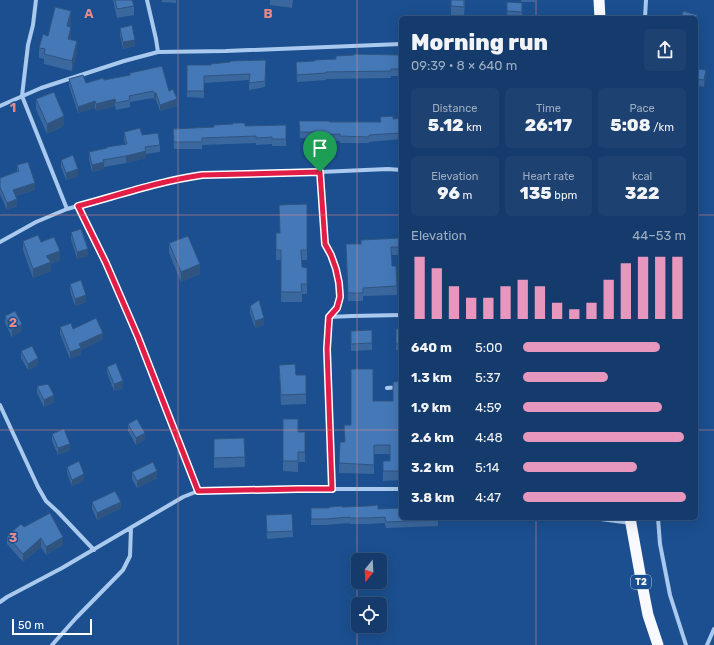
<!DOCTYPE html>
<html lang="en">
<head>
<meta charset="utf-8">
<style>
  body { margin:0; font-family:Rubik,sans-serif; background:#1d4271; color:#f1f3f6; height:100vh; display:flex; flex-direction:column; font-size:15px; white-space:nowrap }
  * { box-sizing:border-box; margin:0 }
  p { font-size:13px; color:#9dadc1 }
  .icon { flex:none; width:22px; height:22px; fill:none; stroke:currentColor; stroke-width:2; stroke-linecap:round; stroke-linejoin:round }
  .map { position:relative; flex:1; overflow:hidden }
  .drawer { position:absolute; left:399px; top:16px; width:299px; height:504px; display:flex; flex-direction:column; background:#143b6b; border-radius:6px; box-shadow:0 4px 16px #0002,0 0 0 1px #33557e }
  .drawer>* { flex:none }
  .needle { width:26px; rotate:198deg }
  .fabs { position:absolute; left:351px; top:553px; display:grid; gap:8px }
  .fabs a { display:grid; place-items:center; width:36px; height:36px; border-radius:6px; background:#143b6b; box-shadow:0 4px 16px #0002,0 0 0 1px #33557e; font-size:20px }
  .scale { position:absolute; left:12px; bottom:10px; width:80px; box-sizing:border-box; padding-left:4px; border:2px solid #fff; border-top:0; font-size:11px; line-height:14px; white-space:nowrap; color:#fff; -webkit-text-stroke:3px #1b4f8f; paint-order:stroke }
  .pin { position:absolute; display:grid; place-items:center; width:34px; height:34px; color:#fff; margin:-41px -17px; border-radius:50% 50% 50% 0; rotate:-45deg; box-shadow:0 0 4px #0007 }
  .pin .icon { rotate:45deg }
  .round { display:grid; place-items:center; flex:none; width:42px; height:42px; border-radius:6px; background:#1d4271 }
  .overview { display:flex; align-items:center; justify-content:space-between; height:68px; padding:0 12px }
  h1 { font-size:22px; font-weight:800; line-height:30px }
  .figures { display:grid; grid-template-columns:repeat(3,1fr); gap:6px; height:68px; padding:4px 12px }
  .figures div { display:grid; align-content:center; border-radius:6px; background:#1d4271; text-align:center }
  .figures b { font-size:17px; font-weight:800 }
  .figures small { font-size:11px; font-weight:400 }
  .figures p { font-size:11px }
  .chart { height:112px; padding:8px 12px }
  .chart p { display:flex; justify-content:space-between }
  .chart svg { width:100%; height:72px; margin-top:4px; stroke:#e797bd; stroke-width:6 }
  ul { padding:0 12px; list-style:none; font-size:13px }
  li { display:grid; grid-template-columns:64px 48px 1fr; align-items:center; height:30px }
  li i { height:10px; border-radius:5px; background:#e797bd }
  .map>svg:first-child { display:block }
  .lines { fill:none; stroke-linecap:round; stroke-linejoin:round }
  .minor { stroke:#a9c9ee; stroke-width:4 }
  .trunk { stroke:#f8faff; stroke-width:11 }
  .wall { fill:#3a679d }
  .shaded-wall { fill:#305480 }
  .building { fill:#4478b7; stroke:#305480 }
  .route-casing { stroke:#fff; stroke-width:8 }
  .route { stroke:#e11d48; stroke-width:5 }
  .grid { fill:none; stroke:#e88989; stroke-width:1; stroke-opacity:0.55 }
  .labels { text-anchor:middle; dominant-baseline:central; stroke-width:3; stroke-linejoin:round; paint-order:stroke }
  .shield { fill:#1b4f8f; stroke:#bbcadd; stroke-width:1 }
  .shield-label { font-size:9px; font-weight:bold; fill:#fff }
  .grid-label { font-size:13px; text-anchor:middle; font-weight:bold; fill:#e88989; stroke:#1b4f8f; stroke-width:3; stroke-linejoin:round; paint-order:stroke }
</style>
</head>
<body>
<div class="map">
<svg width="714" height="645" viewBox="0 0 714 645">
  <rect width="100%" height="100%" fill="#1b4f8f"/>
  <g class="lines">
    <path class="minor" d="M36,0L33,25L28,45L22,96L67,209
      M147,0L156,39L158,52
      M645,18L646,0
      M0,106L41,88L124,61L158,52L226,51L401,44
      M320,172L325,244L331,255L336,269L339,283L340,297L337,308L329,317L327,349L333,489
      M78,206L106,263L138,337L198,491
      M0,242L36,222L67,209L150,186L183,178L202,175L223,174L320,172L388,169L401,170
      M329,317L352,316L401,315
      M387,388L401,387
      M0,405L38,487L46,501L58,512L94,550
      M593,518L631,523
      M658,518L660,544L670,595L686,645
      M0,602L7,597L62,568L183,497L198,491L298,489H401
      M52,645L76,618L123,570L130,556L131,528
      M707,645L714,629"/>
    <path class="trunk" d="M599,0L600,18
      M630,518L641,579L648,615L658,645"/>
  </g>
  <path class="wall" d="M113,0H132L134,6V15L117,18Z
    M162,0H176V3L162,2Z
    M270,0H293L292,8L270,5Z
    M451,0H465L464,17L451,16Z
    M521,0H535V2H521Z
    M522,10V18H507V11Z
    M71,21L70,27L71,37V40L77,51L72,71L44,64V59L39,58V48L48,36Z
    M120,28L135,46L123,49L120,35Z
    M401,54V76H391V78L326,79V80L297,82L296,62L315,61L336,59L399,55Z
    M266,60L265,87L249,90V80L204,83V98L187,97V65H211Z
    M696,69L706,77L704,87L696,85Z
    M69,79L86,83L104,80L169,91L177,106L160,111L156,100H154L153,98L130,102V107L116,110L115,106L96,111L95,108L78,113L69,86Z
    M36,99L64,126L47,134L36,109Z
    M401,118V139L369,142V143H340V141H315V138H300L299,121L380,122L393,119Z
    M286,125V146H272V144L256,145V143L202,145V149H174L173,129L245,126Z
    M124,132L142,135L160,145V152L146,154V158L126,163L104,167V169L92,172L89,159V152L125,144L124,139Z
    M61,160L78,176L66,180L61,167Z
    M17,165L35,190L16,196L17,206L7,210L0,194V178L17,171Z
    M307,204V260H302V267L307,268V294H302V302H281V260H276V233H280L279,205Z
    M71,232L88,256L77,259L71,239Z
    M401,238V255H392V266L397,286V295L363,296V301H348L346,244H361Z
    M23,241L41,242L60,260L51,264V271L33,278L23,250Z
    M169,243L200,274L181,282L169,253Z
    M70,284L86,302L75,306L70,291Z
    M250,306L264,325L255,328L250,313Z
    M5,316L22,331L12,337L5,323Z
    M60,327L73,329L103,339L81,350V354L70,359L60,334Z
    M396,329H401V350H396Z
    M351,331L372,343V350L351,351Z
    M21,351L38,365L28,370L21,358Z
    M279,365L296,375L306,394V404L281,405Z
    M107,367L123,388L114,391L107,373Z
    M401,381V480L383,481V461H390V454H374V474L339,473V463L344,442L351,425L373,401H393Z
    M37,386L54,402L44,407L37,393Z
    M283,419L298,432H305V462H298V472L283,471Z
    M128,424L145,440L136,445L128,431Z
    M52,434L70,450L58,455L52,441Z
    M244,438L245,467L214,468V439Z
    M67,467L84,481L72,486L67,473Z
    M132,472L157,478L137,488L132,479Z
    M92,502L121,508L97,520L92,509Z
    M342,507L378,509L401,518H457V521H438V526L386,528L385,523L369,524H350V523L326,525H311V508H329Z
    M266,515L293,531V537L267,539Z
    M24,527L63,545L46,555L41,547L23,562L7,544V536Z"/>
  <path class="shaded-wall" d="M71,11V21L67,37V26Z
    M697,15V22L696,27V20Z
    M71,27V37L68,49V39Z
    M135,40V46L123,49V42Z
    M77,41V51L72,71V61Z
    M706,70V77L704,87V80Z
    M154,93H156V100H154Z
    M115,99V106L96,111V104Z
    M177,99V106L160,111V105Z
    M95,101V108L78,113V107Z
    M64,116V126L47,134V124Z
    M146,151V158L126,163V156Z
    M104,162V169L92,172V165Z
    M78,169V176L66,180V173Z
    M35,183V190L13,197V190Z
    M17,199V206L7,210V203Z
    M88,249V256L77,259V252Z
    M60,251V260L51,264V271L33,278V269L46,256Z
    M200,264V274L181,282V272Z
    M86,295V302L75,306V299Z
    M264,318V325L255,328V321Z
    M22,324V331L12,337V330Z
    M103,333V339L81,350V354L70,359V352L79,344Z
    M38,358V365L28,370V364Z
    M123,381V388L114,391V384Z
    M54,395V402L44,407V400Z
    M145,433V440L136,445V438Z
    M70,444V450L58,455V448Z
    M157,471V478L137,488V481Z
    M84,474V481L72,486V480Z
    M121,502V508L97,520V513Z
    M63,537V545L46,555V547Z
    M41,538V547L23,562V554Z"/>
  <path class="building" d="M115,0H132L134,6L117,9Z
    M451,0H464V7L451,6Z
    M507,2L522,3V12L507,11Z
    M55,7L71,11L67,26L71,27L68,39L77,41L72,61L44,54L45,49L39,48L43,34L48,36Z
    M683,11L697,15L696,20V18H681Z
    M132,25L135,40L123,42L120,28Z
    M354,54L399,55V54H401V69H391V71L326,72V73L297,75L296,62L315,61V60L336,59V56L354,55Z
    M266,60L265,81L249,83L250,74L204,76V91H187V65H211V64L230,62V61Z
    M162,66L169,91L173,89L177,99L160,105L156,93H154L153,91L129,96L130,100L116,103L115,99L96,104L95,101L78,107L69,79L83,75L86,83L103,78L104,80L130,75V73Z
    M696,69L706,70L704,80L696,79Z
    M54,92L64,116L47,124L36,99Z
    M393,116V119L401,118V133L369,135V137L340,136V134L315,135V132H300L299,121H329V122H381L380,117Z
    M233,123H245V126L286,125V139H272V137L256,138V136L202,138V142H174L173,129L214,127V125L233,124Z
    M140,128L142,135L158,133L160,145L145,147L146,151L126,156L103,160L104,162L92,165L89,152L107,148V147L127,144L124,132Z
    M73,155L78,169L66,173L61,160Z
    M28,162L35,183L13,190L17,199L7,203L0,187V178L19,171L17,165Z
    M307,204V250H301L302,267L307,268V284H301L302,292H281V250H276V233H280L279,205Z
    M81,229L88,249L77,252L71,232Z
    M38,235L41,242L54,237L60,251L46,256L51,262L33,269L23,241Z
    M188,236L200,264L181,272L169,243Z
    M401,238V247H391L392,266H396L397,286L363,288V293H348L346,244H361V240Z
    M81,280L86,295L75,299L70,284Z
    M259,300L264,318L255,321L250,306Z
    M15,311L22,324L12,330L5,316Z
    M96,318L103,333L79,344L81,348L70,352L60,327L71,323L73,329Z
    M396,329H401V344H396Z
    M372,330V343L351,344V331Z
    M32,346L38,358L28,364L21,351Z
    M116,363L123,381L114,384L107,367Z
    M295,364L296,375H306V394L281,395L279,365Z
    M351,369H373V401H393V382L401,381V471H383V461H390V445H374V465L339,463L340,442H345L344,425H351Z
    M48,384L54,395L44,400L37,386Z
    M137,419L145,433L136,438L128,424Z
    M283,419H298V432H305V452H298V461H283Z
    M64,429L70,444L58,448L52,434Z
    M244,438L245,457L214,458V439Z
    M79,461L84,474L72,480L67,467Z
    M153,462L157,471L137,481L132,472Z
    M115,491L121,502L97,513L92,502Z
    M378,505V509L401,508V518H438V520L386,522L385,517L369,518H350V517L326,519H311V508H329V507L342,506V507L368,506Z
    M50,513L63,537L46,547L41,538L23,554L7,536L21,524L24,527Z
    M292,514L293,531L267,532L266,515Z"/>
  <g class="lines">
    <g class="route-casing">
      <path id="route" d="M320,172L325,244L331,255L336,269L339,283L340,297L337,308L329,317L327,349L332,489H298L198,491L138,337L106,263L78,206C119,195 160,181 202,175Z"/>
    </g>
    <use href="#route" class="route"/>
  </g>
  <path class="grid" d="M178,0V645M357,0V645M536,0V18M0,215H401M696,215H714M0,430H401M696,430H714M536,518V645"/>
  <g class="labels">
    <rect class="shield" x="631" y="575" width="20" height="14" rx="3"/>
    <g class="shield-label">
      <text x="641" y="582">T2</text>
    </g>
  </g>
  <g class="grid-label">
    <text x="89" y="18">A</text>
    <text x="268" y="18">B</text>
    <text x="13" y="112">1</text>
    <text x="13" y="327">2</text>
    <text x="13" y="542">3</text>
  </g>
</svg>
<div class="fabs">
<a><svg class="needle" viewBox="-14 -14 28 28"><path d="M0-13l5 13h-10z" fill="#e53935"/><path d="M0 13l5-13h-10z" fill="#9dadc1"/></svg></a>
<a><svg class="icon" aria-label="locate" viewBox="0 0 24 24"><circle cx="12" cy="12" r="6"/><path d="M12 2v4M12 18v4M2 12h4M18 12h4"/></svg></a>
</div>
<div class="scale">50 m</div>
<div class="pin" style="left:320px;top:172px;background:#1e9e55"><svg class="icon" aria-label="arrive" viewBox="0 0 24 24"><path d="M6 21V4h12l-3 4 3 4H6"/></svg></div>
<section class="drawer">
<div class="overview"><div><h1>Morning run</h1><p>09:39 · 8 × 640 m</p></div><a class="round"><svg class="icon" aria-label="share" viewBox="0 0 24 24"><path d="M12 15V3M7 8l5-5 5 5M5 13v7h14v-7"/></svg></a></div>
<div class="figures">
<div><p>Distance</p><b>5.12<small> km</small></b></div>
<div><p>Time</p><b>26:17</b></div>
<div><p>Pace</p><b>5:08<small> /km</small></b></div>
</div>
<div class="figures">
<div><p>Elevation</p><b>96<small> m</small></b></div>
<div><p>Heart rate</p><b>135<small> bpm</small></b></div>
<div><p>kcal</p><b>322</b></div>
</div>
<div class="chart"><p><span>Elevation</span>44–53 m</p>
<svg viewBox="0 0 160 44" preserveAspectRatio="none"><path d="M5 44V6M15 44V13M25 44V24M35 44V31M45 44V31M55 44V24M65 44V20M75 44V24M85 44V34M95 44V38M105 44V34M115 44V20M125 44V10M135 44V6M145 44V6M155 44V6"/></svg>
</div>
<ul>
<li><b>640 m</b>5:00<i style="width:84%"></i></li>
<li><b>1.3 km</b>5:37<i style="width:52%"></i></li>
<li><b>1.9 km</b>4:59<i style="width:85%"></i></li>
<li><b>2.6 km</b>4:48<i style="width:99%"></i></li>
<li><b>3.2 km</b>5:14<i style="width:70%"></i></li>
<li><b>3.8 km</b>4:47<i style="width:100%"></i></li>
</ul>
</section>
</div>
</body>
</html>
